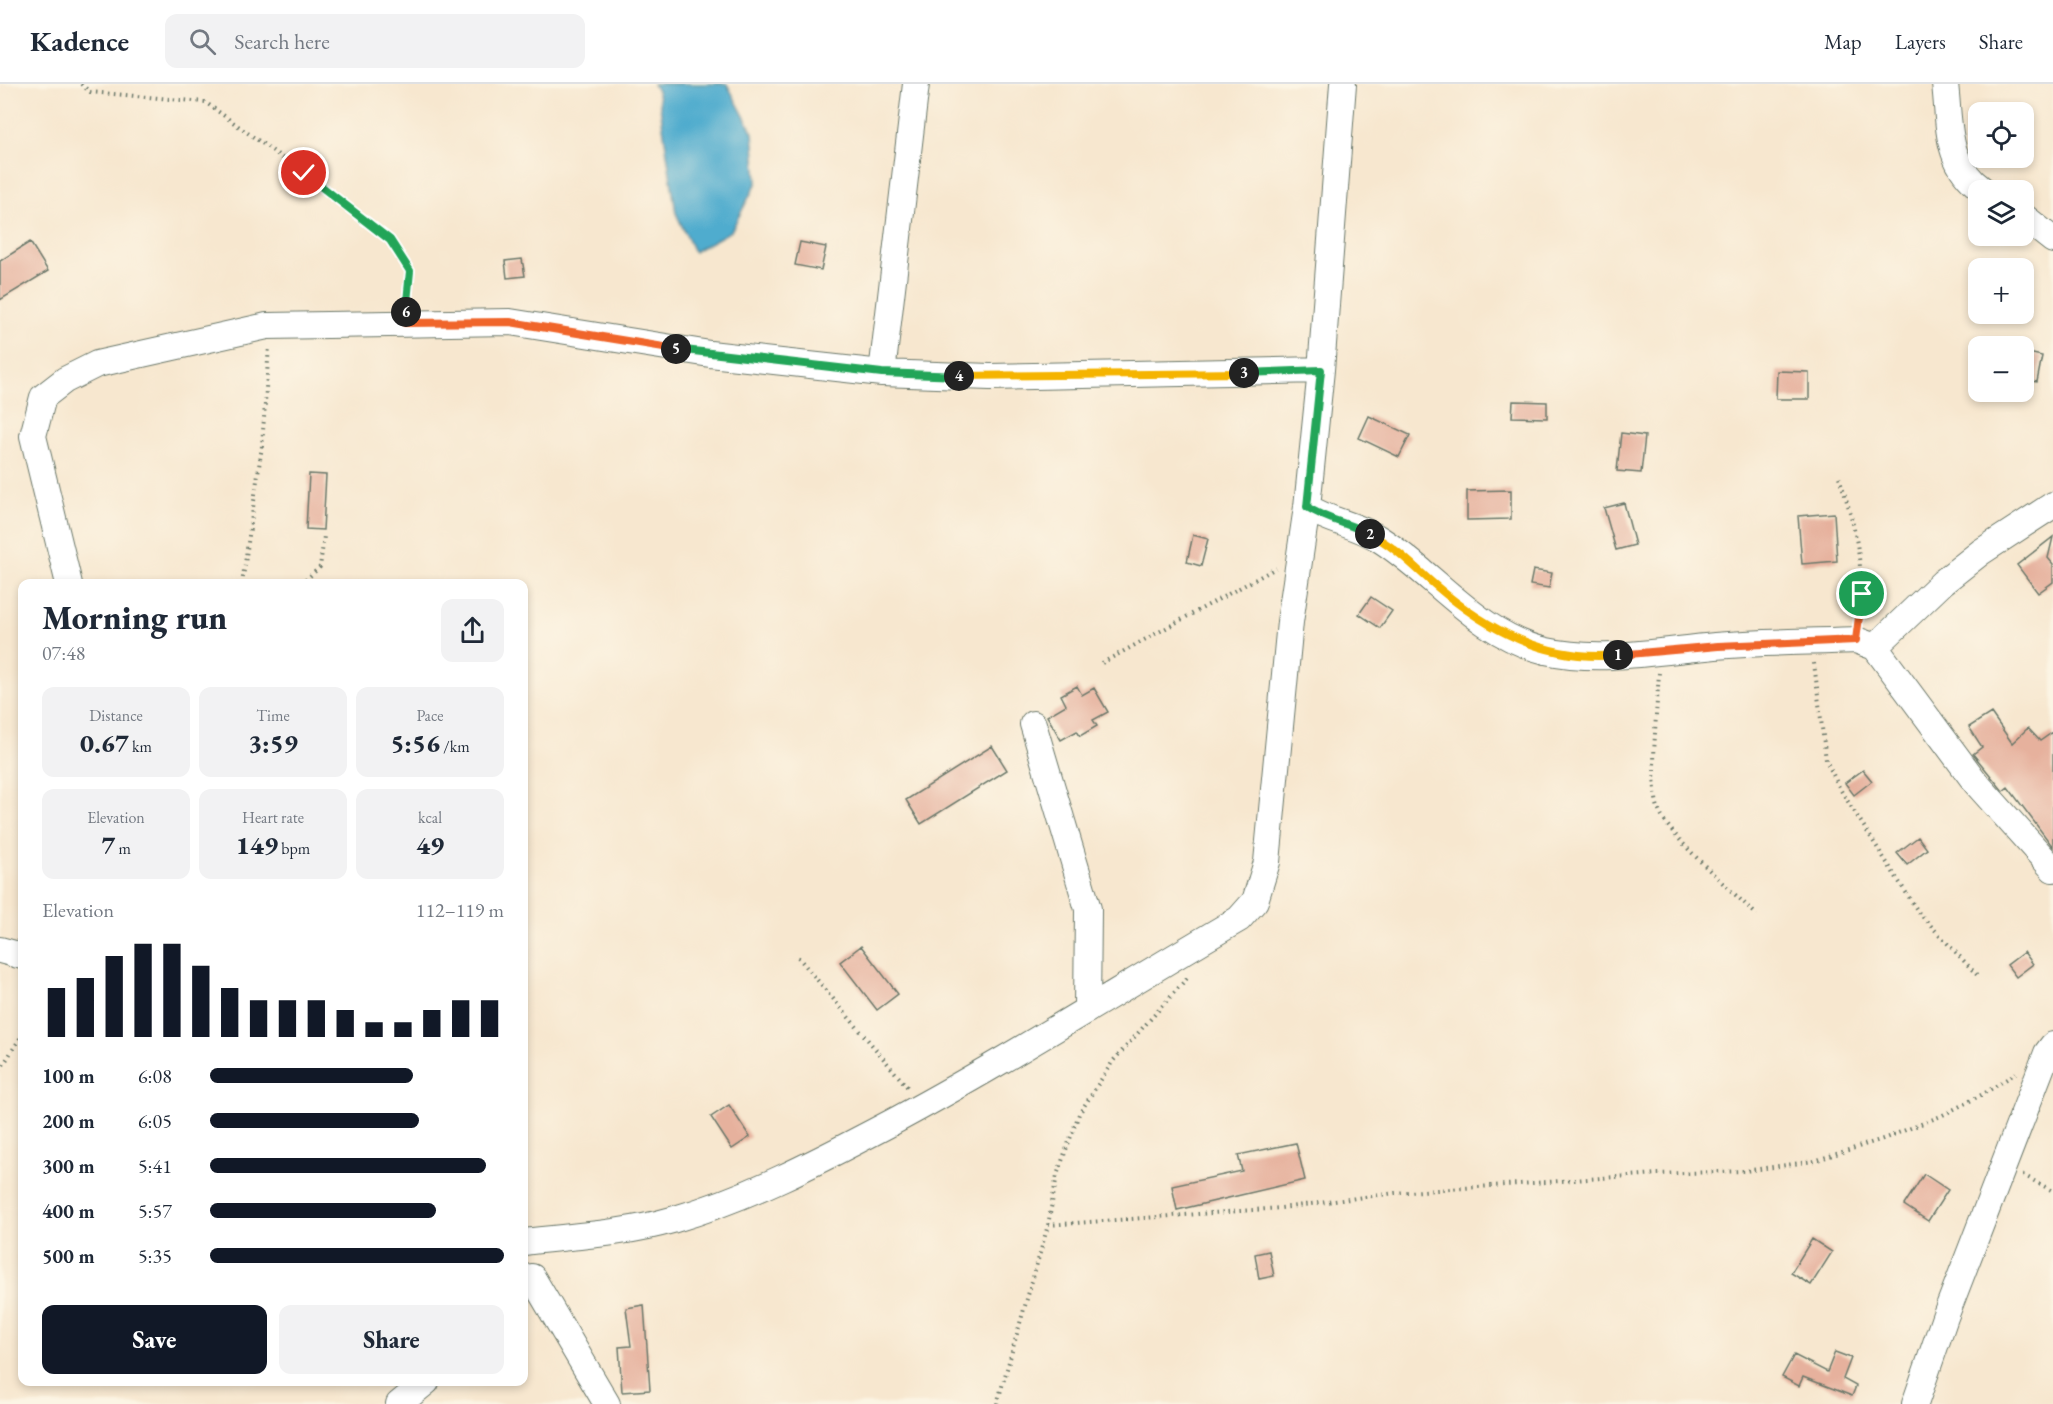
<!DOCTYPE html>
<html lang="en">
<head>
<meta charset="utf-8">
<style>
  body { margin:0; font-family:"EB Garamond",serif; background:#f2f2f3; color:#1f2937; height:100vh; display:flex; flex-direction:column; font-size:22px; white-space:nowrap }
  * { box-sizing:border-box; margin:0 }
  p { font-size:20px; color:#747a83 }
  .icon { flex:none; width:33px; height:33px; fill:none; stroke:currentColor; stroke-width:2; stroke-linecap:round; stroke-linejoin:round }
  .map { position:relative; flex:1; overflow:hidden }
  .drawer { position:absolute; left:18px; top:495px; width:510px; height:807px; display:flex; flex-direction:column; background:#fff; border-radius:12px; box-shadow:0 3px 9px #0003 }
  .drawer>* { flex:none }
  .tools { position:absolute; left:1968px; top:18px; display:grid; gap:12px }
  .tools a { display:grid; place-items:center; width:66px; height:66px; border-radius:12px; background:#fff; box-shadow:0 3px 9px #0003; font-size:30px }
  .pin { position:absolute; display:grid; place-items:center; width:51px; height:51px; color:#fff; margin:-26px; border:3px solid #fff; border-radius:50%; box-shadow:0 2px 6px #0007 }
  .km { position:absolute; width:30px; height:30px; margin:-15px; border-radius:50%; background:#222; color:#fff; font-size:16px; line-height:30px; text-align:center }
  .round { display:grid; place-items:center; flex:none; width:63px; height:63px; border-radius:12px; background:#f2f2f3 }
  .overview { display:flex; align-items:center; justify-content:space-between; height:102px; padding:0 24px }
  h1 { font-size:33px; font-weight:800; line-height:45px }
  .figures { display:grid; grid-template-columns:repeat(3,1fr); gap:9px; height:102px; padding:6px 24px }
  .figures div { display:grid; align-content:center; border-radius:12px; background:#f2f2f3; text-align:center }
  .figures b { font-size:26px; font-weight:800 }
  .figures small { font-size:16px; font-weight:400 }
  .figures p { font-size:16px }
  .chart { height:168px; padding:12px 24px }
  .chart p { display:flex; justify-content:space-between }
  .chart svg { width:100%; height:108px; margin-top:6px; stroke:#111827; stroke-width:6 }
  .button { display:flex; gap:12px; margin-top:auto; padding:12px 24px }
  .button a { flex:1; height:69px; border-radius:12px; background:#111827; color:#fff; font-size:24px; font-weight:800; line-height:69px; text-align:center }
  .button a+a { background:#f2f2f3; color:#1f2937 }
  ul { padding:0 24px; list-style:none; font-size:20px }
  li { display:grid; grid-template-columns:96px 72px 1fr; align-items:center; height:45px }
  li i { height:15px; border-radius:8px; background:#111827 }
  header { display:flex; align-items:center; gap:36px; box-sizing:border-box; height:84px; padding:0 30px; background:#fff; border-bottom:2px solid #e0e1e3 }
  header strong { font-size:28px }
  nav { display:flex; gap:33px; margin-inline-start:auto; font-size:21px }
  .search { width:420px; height:54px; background:#f2f2f3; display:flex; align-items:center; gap:15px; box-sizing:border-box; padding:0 21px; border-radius:12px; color:#747a83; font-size:22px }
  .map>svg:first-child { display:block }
  .water { fill:#50acce; stroke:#387481; stroke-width:1.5 }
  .building { fill:#e6b19d }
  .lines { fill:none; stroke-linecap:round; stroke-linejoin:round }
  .minor-casing { stroke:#6b786a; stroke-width:28 }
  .path { stroke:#6b786a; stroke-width:4; stroke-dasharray:1.5 4.5; stroke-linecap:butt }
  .minor { stroke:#fff; stroke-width:26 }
  .split-1-casing { stroke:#fff; stroke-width:12 }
  .split-2-casing { stroke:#fff; stroke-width:12 }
  .split-3-casing { stroke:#fff; stroke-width:12 }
  .split-4-casing { stroke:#fff; stroke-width:12 }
  .split-5-casing { stroke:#fff; stroke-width:12 }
  .split-6-casing { stroke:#fff; stroke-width:12 }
  .split-7-casing { stroke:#fff; stroke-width:12 }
  .split-1 { stroke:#f0652b; stroke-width:8 }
  .split-2 { stroke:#f5b400; stroke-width:8 }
  .split-3 { stroke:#22a559; stroke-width:8 }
  .split-4 { stroke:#f5b400; stroke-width:8 }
  .split-5 { stroke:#22a559; stroke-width:8 }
  .split-6 { stroke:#f0652b; stroke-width:8 }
  .split-7 { stroke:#22a559; stroke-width:8 }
</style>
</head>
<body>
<header>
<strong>Kadence</strong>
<div class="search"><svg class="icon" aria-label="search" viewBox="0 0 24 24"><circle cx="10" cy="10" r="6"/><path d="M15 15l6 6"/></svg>Search here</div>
<nav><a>Map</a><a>Layers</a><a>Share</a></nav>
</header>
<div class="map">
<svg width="2053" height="1320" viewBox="0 0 2053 1320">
  <rect width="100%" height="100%" fill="#fcf5e5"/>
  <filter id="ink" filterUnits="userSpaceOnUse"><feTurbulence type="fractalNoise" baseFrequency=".0167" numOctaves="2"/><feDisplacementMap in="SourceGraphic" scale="12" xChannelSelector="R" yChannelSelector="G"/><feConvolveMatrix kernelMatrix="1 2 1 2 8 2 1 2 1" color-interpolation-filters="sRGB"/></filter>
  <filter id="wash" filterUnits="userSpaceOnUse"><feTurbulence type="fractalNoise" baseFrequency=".008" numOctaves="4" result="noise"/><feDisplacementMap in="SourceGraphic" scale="24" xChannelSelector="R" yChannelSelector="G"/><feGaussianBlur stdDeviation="1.35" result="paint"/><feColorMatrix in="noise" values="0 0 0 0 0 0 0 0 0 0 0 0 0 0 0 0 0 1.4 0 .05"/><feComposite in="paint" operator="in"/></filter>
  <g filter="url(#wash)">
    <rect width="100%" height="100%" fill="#f7e7cf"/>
    <path class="water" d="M653,0H727L753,49L757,98L731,147L694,168L676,129L658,9Z"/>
    <g id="blocks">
      <path class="building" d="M30,158L48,187L0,216V177Z
        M800,158L826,163L821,186L795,181Z
        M522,175L525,192L507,194L505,177Z
        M2024,268L2042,272L2037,298L2024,296Z
        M1777,287L1809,288V315H1776Z
        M1513,317L1547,318V334L1512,333Z
        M1369,332L1410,351L1399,373L1359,354Z
        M1621,349L1645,352L1641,389L1617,387Z
        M309,390L326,391L323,446L306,445Z
        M1511,406V435L1467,436V407Z
        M1624,419L1635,461L1616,466L1604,424Z
        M1834,429L1837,477L1802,480L1798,432Z
        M1193,451L1208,455L1201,482L1187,478Z
        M2053,453L2048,474L2053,480V498L2038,509L2017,481Z
        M1533,486L1552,489L1549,504L1530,501Z
        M1371,513L1392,527L1380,544L1359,530Z
        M1077,602L1082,611L1094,604L1108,628L1093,636L1097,642L1080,652L1077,647L1061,656L1047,632L1066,621L1061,611Z
        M1991,629L2012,659L2028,644L2040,657L2053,648V763L2008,703L2003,707L1973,670L1982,663L1969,643Z
        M992,662L1007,686L921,740L906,716Z
        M1863,686L1872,697L1854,711L1845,699Z
        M1918,753L1927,765L1907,781L1897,769Z
        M861,862L898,910L877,926L840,878Z
        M2024,868L2033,880L2016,893L2007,881Z
        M729,1021L750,1053L732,1065L711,1033Z
        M1296,1059L1305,1096L1177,1126L1172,1102L1242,1087L1238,1071Z
        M1924,1090L1948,1106L1928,1137L1904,1121Z
        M1812,1155L1832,1168L1811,1201L1791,1189Z
        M1269,1167L1274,1192L1259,1195L1255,1170Z
        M644,1221L650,1306L622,1308L619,1263L631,1262L626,1224Z
        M1835,1268L1851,1274L1843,1295L1856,1302L1852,1312L1803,1293L1799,1302L1782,1293L1794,1271L1827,1288Z"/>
    </g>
  </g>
  <g filter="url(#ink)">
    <use href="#blocks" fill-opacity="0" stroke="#6b786a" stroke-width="1.5"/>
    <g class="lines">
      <g class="minor-casing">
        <path id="minor" d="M1945,0C1950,43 1945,79 1983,106
          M2024,133L2053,156
          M882,289L916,0
          M1307,423C1332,439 1357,440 1381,456C1437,492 1478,551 1546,567C1601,579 1660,567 1715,562C1761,558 1809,558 1856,556L1875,563L1976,699L2053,785
          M69,500L33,352L43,313L65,296L97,280L267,242L510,238L710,270L882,289L990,293L1321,286
          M1875,563L1943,498L1981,468L2053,421
          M1033,640L1088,825L1087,926
          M0,866L22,872
          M524,1158C572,1152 624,1150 672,1136C748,1114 817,1078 887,1041C1007,977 1122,903 1239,835L1255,817L1267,778L1290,538L1307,423L1321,286L1343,0
          M532,1193L607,1320
          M399,1320L426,1298
          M1915,1320L1945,1233L2047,969L2053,961"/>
      </g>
      <path class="path" d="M81,0L90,8L205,18L353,125L390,156L410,187L407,221
        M1839,393C1855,439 1866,488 1859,537
        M242,500L262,362L269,262
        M301,500L320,483L324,452
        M1102,579L1276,484
        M1814,579L1826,676L1840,705L1919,829L1977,891
        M1659,589C1657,621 1649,700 1659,727C1668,751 1735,810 1757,831
        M798,873L909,1005
        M0,986L22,951
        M2023,1091L2053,1107
        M1048,1141L1281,1124L1395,1109L1657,1090L1745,1087L1814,1077L1883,1055L1941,1032L1985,1009L2016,989
        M997,1320L1048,1141L1057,1091L1079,1030L1113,977L1189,892"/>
      <use href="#minor" class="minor"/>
    </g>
  </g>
  <g class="lines" filter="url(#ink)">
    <g class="split-1-casing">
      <path id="split-1" d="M1618,571L1718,562L1856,556L1862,510"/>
    </g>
    <g class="split-2-casing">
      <path id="split-2" d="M1370,450C1396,463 1414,483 1435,501C1487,546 1547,578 1618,571"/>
    </g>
    <g class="split-3-casing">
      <path id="split-3" d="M1244,289L1321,286L1307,423C1329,437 1348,439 1370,450"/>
    </g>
    <g class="split-4-casing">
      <path id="split-4" d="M959,292L1244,289"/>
    </g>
    <g class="split-5-casing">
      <path id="split-5" d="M676,265L882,289L959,292"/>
    </g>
    <g class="split-6-casing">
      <path id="split-6" d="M406,228L405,239L510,238L676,265"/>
    </g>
    <g class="split-7-casing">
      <path id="split-7" d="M304,89L390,156L410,187L406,228"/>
    </g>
    <use href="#split-1" class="split-1"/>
    <use href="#split-2" class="split-2"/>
    <use href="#split-3" class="split-3"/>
    <use href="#split-4" class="split-4"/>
    <use href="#split-5" class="split-5"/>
    <use href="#split-6" class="split-6"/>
    <use href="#split-7" class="split-7"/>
  </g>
</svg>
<div class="tools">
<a><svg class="icon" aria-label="locate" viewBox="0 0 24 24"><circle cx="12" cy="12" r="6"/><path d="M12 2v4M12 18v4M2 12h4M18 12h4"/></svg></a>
<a><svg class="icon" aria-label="layers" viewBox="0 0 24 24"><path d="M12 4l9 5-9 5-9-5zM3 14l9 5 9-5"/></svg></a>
<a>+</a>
<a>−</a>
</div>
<div class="pin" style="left:1862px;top:510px;background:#1e9e55"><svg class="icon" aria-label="arrive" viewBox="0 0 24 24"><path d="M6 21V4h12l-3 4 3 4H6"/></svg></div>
<div class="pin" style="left:304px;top:89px;background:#d93025"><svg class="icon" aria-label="check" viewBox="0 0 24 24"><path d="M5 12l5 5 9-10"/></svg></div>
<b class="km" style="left:1618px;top:571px">1</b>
<b class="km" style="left:1370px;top:450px">2</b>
<b class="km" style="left:1244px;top:289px">3</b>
<b class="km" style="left:959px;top:292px">4</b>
<b class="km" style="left:676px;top:265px">5</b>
<b class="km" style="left:406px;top:228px">6</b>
<section class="drawer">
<div class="overview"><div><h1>Morning run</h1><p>07:48</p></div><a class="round"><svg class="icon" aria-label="share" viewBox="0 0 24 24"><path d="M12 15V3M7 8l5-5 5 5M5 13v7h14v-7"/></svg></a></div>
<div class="figures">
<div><p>Distance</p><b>0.67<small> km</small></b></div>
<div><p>Time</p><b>3:59</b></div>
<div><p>Pace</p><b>5:56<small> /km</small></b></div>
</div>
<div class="figures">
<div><p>Elevation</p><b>7<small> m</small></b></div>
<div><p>Heart rate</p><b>149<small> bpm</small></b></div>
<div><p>kcal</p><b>49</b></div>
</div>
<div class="chart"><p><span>Elevation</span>112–119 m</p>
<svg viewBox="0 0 160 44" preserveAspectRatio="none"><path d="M5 44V24M15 44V20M25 44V11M35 44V6M45 44V6M55 44V15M65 44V24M75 44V29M85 44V29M95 44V29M105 44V33M115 44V38M125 44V38M135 44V33M145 44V29M155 44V29"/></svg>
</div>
<ul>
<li><b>100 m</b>6:08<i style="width:69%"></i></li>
<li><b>200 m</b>6:05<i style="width:71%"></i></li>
<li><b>300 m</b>5:41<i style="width:94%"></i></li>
<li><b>400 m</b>5:57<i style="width:77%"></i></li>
<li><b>500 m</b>5:35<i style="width:100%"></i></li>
</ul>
<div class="button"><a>Save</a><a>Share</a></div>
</section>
</div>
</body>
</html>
